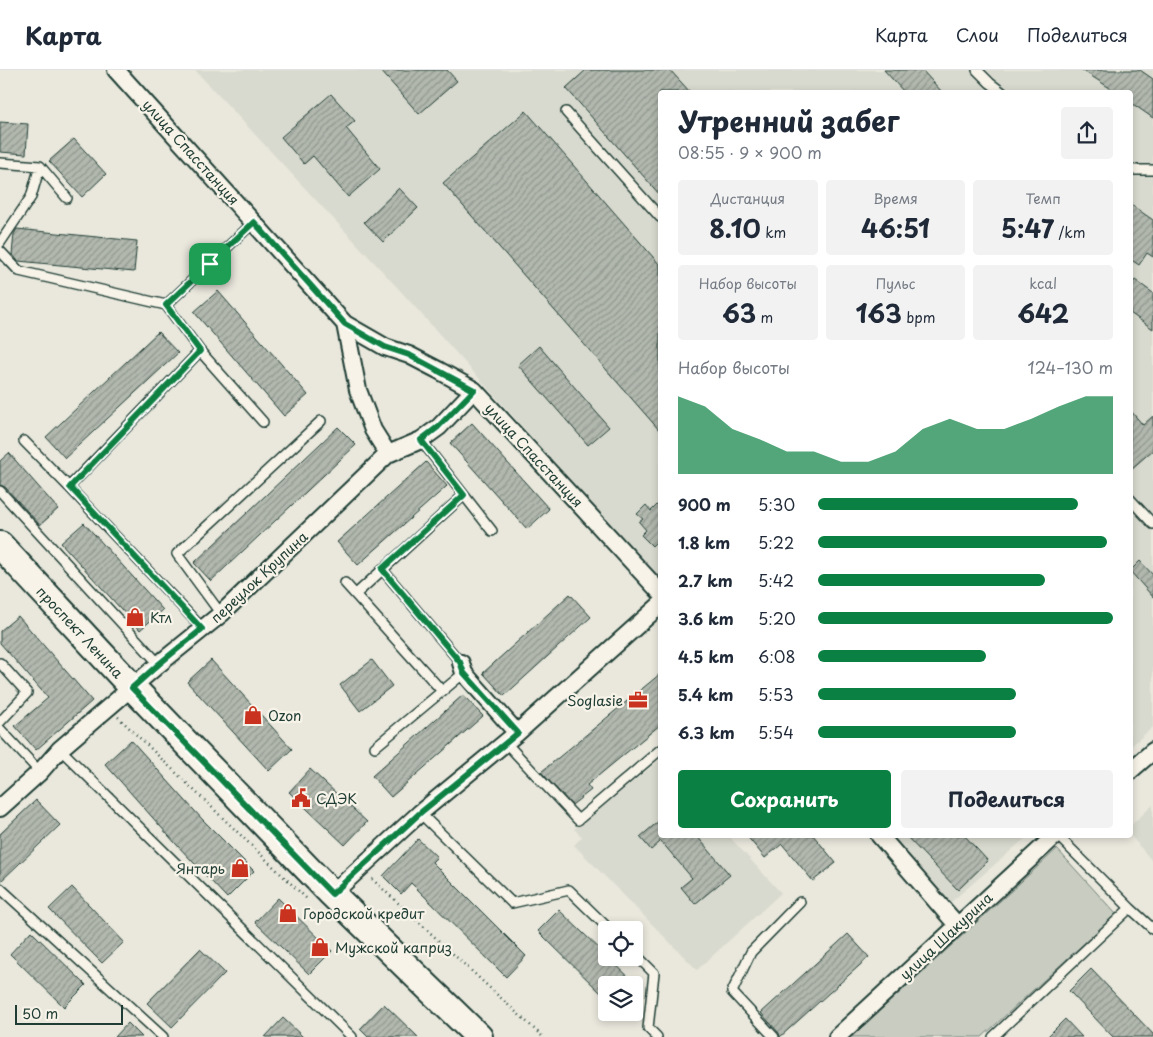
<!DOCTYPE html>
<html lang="ru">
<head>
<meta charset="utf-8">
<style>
  body { margin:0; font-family:"Playpen Sans",sans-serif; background:#f2f2f3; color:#1f2937; height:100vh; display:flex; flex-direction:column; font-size:19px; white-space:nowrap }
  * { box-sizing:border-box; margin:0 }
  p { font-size:16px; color:#747a83 }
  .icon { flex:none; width:28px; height:28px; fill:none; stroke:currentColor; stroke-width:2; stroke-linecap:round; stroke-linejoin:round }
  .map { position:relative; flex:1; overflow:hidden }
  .drawer { position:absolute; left:658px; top:20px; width:475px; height:748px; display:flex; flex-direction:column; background:#fff; border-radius:5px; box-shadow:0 2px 8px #0003 }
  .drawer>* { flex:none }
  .controls { position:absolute; left:598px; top:851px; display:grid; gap:10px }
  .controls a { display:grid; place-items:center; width:45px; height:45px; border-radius:5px; background:#fff; box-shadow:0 2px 8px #0003; font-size:25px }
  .scale { position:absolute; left:15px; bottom:12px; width:108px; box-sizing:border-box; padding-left:5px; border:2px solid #1f3d34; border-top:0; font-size:14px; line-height:18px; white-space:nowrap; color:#1f3d34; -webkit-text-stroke:4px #f7f3e8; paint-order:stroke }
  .pin { position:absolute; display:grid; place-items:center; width:42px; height:42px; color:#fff; margin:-21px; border-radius:10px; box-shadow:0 2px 8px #0006 }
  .round { display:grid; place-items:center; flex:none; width:52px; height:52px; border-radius:5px; background:#f2f2f3 }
  .overview { display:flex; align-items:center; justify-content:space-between; height:85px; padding:0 20px }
  h1 { font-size:28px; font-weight:700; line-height:38px }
  .metrics { display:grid; grid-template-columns:repeat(3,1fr); gap:8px; height:85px; padding:5px 20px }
  .metrics div { display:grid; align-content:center; border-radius:5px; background:#f2f2f3; text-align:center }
  .metrics b { font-size:25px; font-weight:700 }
  .metrics small { font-size:14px; font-weight:400 }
  .metrics p { font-size:14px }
  .chart { height:140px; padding:10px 20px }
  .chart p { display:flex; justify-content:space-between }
  .chart svg { width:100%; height:90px; margin-top:5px; fill:#0b8043; opacity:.7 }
  .cta { display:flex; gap:10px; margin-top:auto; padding:10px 20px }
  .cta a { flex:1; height:58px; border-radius:5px; background:#0b8043; color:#fff; font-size:20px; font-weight:700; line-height:58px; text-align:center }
  .cta a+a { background:#f2f2f3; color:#1f2937 }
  ul { padding:0 20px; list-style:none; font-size:16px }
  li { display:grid; grid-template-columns:80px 60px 1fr; align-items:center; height:38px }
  li i { height:12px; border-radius:6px; background:#0b8043 }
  header { display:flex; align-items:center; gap:30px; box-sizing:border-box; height:70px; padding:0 25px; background:#fff; border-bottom:1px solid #e0e1e3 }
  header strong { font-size:24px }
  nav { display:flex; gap:28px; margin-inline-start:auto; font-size:18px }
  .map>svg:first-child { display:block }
  .built { fill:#d9dacf }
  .green { fill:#c8ccc1; stroke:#74847a }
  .building { fill:url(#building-hatch); stroke:#1f3d34 }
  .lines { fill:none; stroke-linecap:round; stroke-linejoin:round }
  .lane-casing { stroke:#1f3d34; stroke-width:12 }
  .street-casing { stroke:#1f3d34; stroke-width:20 }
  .primary-casing { stroke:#1f3d34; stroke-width:30 }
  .path { stroke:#1f3d34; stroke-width:2.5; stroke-dasharray:1 4; stroke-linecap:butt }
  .lane { stroke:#f7f3e8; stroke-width:9 }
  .street { stroke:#f7f3e8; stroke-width:16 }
  .primary { stroke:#f7f3e8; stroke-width:26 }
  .route-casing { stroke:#fff; stroke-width:10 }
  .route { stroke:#0b8043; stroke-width:6 }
  .labels { text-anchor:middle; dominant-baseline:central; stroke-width:4.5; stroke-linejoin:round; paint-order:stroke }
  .street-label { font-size:14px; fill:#1f3d34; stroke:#f7f3e8 }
  .poi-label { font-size:14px; fill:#1f3d34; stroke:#f7f3e8; text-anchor:start }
</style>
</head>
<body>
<header>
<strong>Карта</strong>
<nav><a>Карта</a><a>Слои</a><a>Поделиться</a></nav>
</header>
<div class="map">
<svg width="1153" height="967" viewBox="0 0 1153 967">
  <defs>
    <pattern id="building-hatch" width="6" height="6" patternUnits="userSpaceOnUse" patternTransform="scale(1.25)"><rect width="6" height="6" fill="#b2b8ae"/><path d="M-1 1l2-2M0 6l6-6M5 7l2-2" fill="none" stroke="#90978e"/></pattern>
  </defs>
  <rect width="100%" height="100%" fill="#eae8dd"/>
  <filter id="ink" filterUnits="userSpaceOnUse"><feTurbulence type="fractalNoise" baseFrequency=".02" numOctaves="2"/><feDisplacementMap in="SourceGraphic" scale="10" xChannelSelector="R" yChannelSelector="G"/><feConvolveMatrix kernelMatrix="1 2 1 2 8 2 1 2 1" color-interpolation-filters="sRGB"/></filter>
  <g filter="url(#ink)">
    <path class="built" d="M195,0H1153V657L1130,677V22H660V510L397,217Z
      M660,690V765H728L781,823L697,900L574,775L582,767L574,759Z
      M1153,735V792L1130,765V756Z
      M889,765H1029L950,833Z"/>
    <path class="green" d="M1057,779L1116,844L982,967H851Z"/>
    <path class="building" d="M380,0H447L457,11L419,44Z
      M586,0H670L690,22H660V125L566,18Z
      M884,0H922L942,22H904Z
      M1082,0H1140L1153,9V48L1130,32V22H1116Z
      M331,24L355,51L346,58L380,99L348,127L313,86L304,94L281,67Z
      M526,41L660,195V361L443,113Z
      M0,52L28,54L26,84L0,82Z
      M74,69L106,104L82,127L49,91Z
      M399,118L418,138L383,172L364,152Z
      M1130,134L1153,150V187L1147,183L1139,195L1130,189Z
      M17,159L137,171L134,202L18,191L12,184L14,164Z
      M1135,210L1153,223V259L1130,243V218Z
      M218,221L308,325L284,346L194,242Z
      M158,262L178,283L65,388L46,367Z
      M539,276L609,357L588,375L518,295Z
      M1130,340L1143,355L1153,346V380L1130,400Z
      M472,353L549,439L527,459L450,373Z
      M338,357L356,375L211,511L194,493Z
      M9,383L58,439L40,455L5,417L0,415V391Z
      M426,392L447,416L358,495L337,472Z
      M660,432V468L652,476L641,465L646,460L639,452L643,449L637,444L646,435L651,441Z
      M84,453L163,540L140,560L61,473Z
      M1140,491L1153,505V527L1130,501Z
      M570,524L591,547L504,626L483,603Z
      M18,546L92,631L36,680L15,656L48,628L0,573V561Z
      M211,590L292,679L269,701L187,612Z
      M372,590L392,616L360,641L340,615Z
      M660,604V655L587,715L591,720L572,735L541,702Z
      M463,625L483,646L391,727L372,706Z
      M131,670L202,749L254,801L227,828L176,774L105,694Z
      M310,699L367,752L345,775L289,722Z
      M36,730L60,755L0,812V764Z
      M660,750V765H696L730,805L695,834L681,817L692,808L660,770V772L651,780L640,767Z
      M746,765H813L836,793L813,811L782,774L765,788Z
      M905,765H964L988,791L958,820Z
      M418,769L437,787L432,792L526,886L506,907L411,813L401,824L383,806Z
      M72,817L124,872L102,893L49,839Z
      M278,828L332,881L309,904L255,852Z
      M559,840L606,885V888H609L637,915H606V928L538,861Z
      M31,861L86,915L64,937L10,884Z
      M848,864L869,887L780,967L779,963L761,943Z
      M200,879L225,903L172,957L147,933Z
      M1091,899L1153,964V967H1113L1069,921Z
      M384,934L418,967H368L360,959Z
      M283,948L303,967H265Z
      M1065,949L1082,967H1047Z
      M128,953L142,967H115Z"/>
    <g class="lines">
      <g class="lane-casing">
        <path id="lane" d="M977,0L990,13L1002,22
          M566,42L660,147
          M0,93L40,96L67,128
          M1130,100H1153
          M0,173L31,127L40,96
          M0,181L19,201L166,235L254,152
          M166,235L200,281L263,352
          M421,370L492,461
          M24,371L69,417L200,281
          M69,417L203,559
          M0,421L159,594
          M1130,429L1153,454
          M382,499L461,593
          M345,513L442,621
          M356,524L464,425
          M221,544L177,484L321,351
          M0,593L27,623L0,652
          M0,659L40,702
          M506,673L578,750L660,680
          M375,677L464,603
          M60,679L352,967
          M420,743L512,833L569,820L610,860
          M0,818L163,967
          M1130,838L1153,859
          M634,883L654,903L648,958L657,967
          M774,967L732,922L751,882L800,832
          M993,967L1130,838L1057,765"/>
      </g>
      <g class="street-casing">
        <path id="street" d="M116,0L345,254L385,277L409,285L438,300L474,320L660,522
          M345,254L358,320L373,360L388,384
          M461,593L464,603L517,663
          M1130,701L1153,681
          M0,738L40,702L60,679L159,594L221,544L388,384L421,370L439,357L474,320
          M879,765L957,855
          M332,824L420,743L517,663L660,535
          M837,967L1056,765"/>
      </g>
      <g class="primary-casing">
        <path id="primary" d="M0,475L133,618L332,824L479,967"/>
      </g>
      <path class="path" d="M118,647L307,829
        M372,809L543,967"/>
      <use href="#lane" class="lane"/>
      <use href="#street" class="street"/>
      <use href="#primary" class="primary"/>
    </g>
  </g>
  <g class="lines" filter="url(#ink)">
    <g class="route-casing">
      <path id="route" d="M254,152L345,254L385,277L409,285L474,320L438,357L421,370L464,425L382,499L460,592L464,603L518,663L420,743L332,824L132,618L159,594L202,559L70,417L200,281L166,235Z"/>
    </g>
    <use href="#route" class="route"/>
  </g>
  <defs>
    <g id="shop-bare" transform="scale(1.5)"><path d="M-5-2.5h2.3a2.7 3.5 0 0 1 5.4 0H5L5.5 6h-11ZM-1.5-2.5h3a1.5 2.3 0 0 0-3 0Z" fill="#c8321e" stroke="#f7f3e8" stroke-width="2.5" paint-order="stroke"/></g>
    <g id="office-bare" transform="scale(1.5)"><path d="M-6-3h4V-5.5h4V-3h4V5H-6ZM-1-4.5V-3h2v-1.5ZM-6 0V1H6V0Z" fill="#c8321e" stroke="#f7f3e8" stroke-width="2.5" paint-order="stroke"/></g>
    <g id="civic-bare" transform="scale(1.5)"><path d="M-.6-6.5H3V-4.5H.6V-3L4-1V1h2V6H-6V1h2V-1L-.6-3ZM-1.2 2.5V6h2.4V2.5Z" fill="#c8321e" stroke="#f7f3e8" stroke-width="2.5" paint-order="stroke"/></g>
  </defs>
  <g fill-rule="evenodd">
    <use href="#shop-bare" x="135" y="547"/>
    <use href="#office-bare" x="638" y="630"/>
    <use href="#shop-bare" x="253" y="645"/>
    <use href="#civic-bare" x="301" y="728"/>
    <use href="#shop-bare" x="240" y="798"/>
    <use href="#shop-bare" x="288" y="843"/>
    <use href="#shop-bare" x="320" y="877"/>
  </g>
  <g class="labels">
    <g class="street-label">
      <text transform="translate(191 82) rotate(48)">улица Спасстанция</text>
      <text transform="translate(534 385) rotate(47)">улица Спасстанция</text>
      <text transform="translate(259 507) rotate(-43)">переулок Крупина</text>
      <text transform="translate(80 562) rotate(47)">проспект Ленина</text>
      <text transform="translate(946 866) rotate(-43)">улица Шакурина</text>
    </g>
    <g class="poi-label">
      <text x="150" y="547">Ктл</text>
      <text x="623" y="630" text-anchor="end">Soglasie</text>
      <text x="268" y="645">Ozon</text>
      <text x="316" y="728">СДЭК</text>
      <text x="225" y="798" text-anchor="end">Янтарь</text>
      <text x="303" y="843">Городской кредит</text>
      <text x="335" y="877">Мужской каприз</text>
    </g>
  </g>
</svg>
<div class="controls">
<a><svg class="icon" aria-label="locate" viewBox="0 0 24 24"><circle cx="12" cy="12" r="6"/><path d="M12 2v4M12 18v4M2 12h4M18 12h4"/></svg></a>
<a><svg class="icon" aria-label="layers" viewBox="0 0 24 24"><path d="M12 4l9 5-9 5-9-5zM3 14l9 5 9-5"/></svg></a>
</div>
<div class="scale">50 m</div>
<div class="pin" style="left:210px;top:194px;background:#1e9e55"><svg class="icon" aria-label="arrive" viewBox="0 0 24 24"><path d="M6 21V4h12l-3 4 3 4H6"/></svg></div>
<section class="drawer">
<div class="overview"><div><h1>Утренний забег</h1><p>08:55 · 9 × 900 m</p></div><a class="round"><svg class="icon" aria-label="share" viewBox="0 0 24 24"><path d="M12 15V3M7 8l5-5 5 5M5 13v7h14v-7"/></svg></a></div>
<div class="metrics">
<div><p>Дистанция</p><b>8.10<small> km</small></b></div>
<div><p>Время</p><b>46:51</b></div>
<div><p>Темп</p><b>5:47<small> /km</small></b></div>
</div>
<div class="metrics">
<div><p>Набор высоты</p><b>63<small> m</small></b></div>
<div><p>Пульс</p><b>163<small> bpm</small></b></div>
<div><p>kcal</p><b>642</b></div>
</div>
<div class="chart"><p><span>Набор высоты</span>124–130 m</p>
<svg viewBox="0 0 160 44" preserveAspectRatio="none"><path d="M0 44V6L10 11L20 22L30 27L40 33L50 33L60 38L70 38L80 33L90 22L100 17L110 22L120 22L130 17L140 11L150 6L160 6V44z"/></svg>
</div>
<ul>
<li><b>900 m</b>5:30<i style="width:88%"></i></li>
<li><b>1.8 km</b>5:22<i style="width:98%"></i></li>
<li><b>2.7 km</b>5:42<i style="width:77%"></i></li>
<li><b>3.6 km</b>5:20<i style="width:100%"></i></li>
<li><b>4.5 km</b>6:08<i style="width:57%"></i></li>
<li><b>5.4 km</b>5:53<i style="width:67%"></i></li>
<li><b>6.3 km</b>5:54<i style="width:67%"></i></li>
</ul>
<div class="cta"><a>Сохранить</a><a>Поделиться</a></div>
</section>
</div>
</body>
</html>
